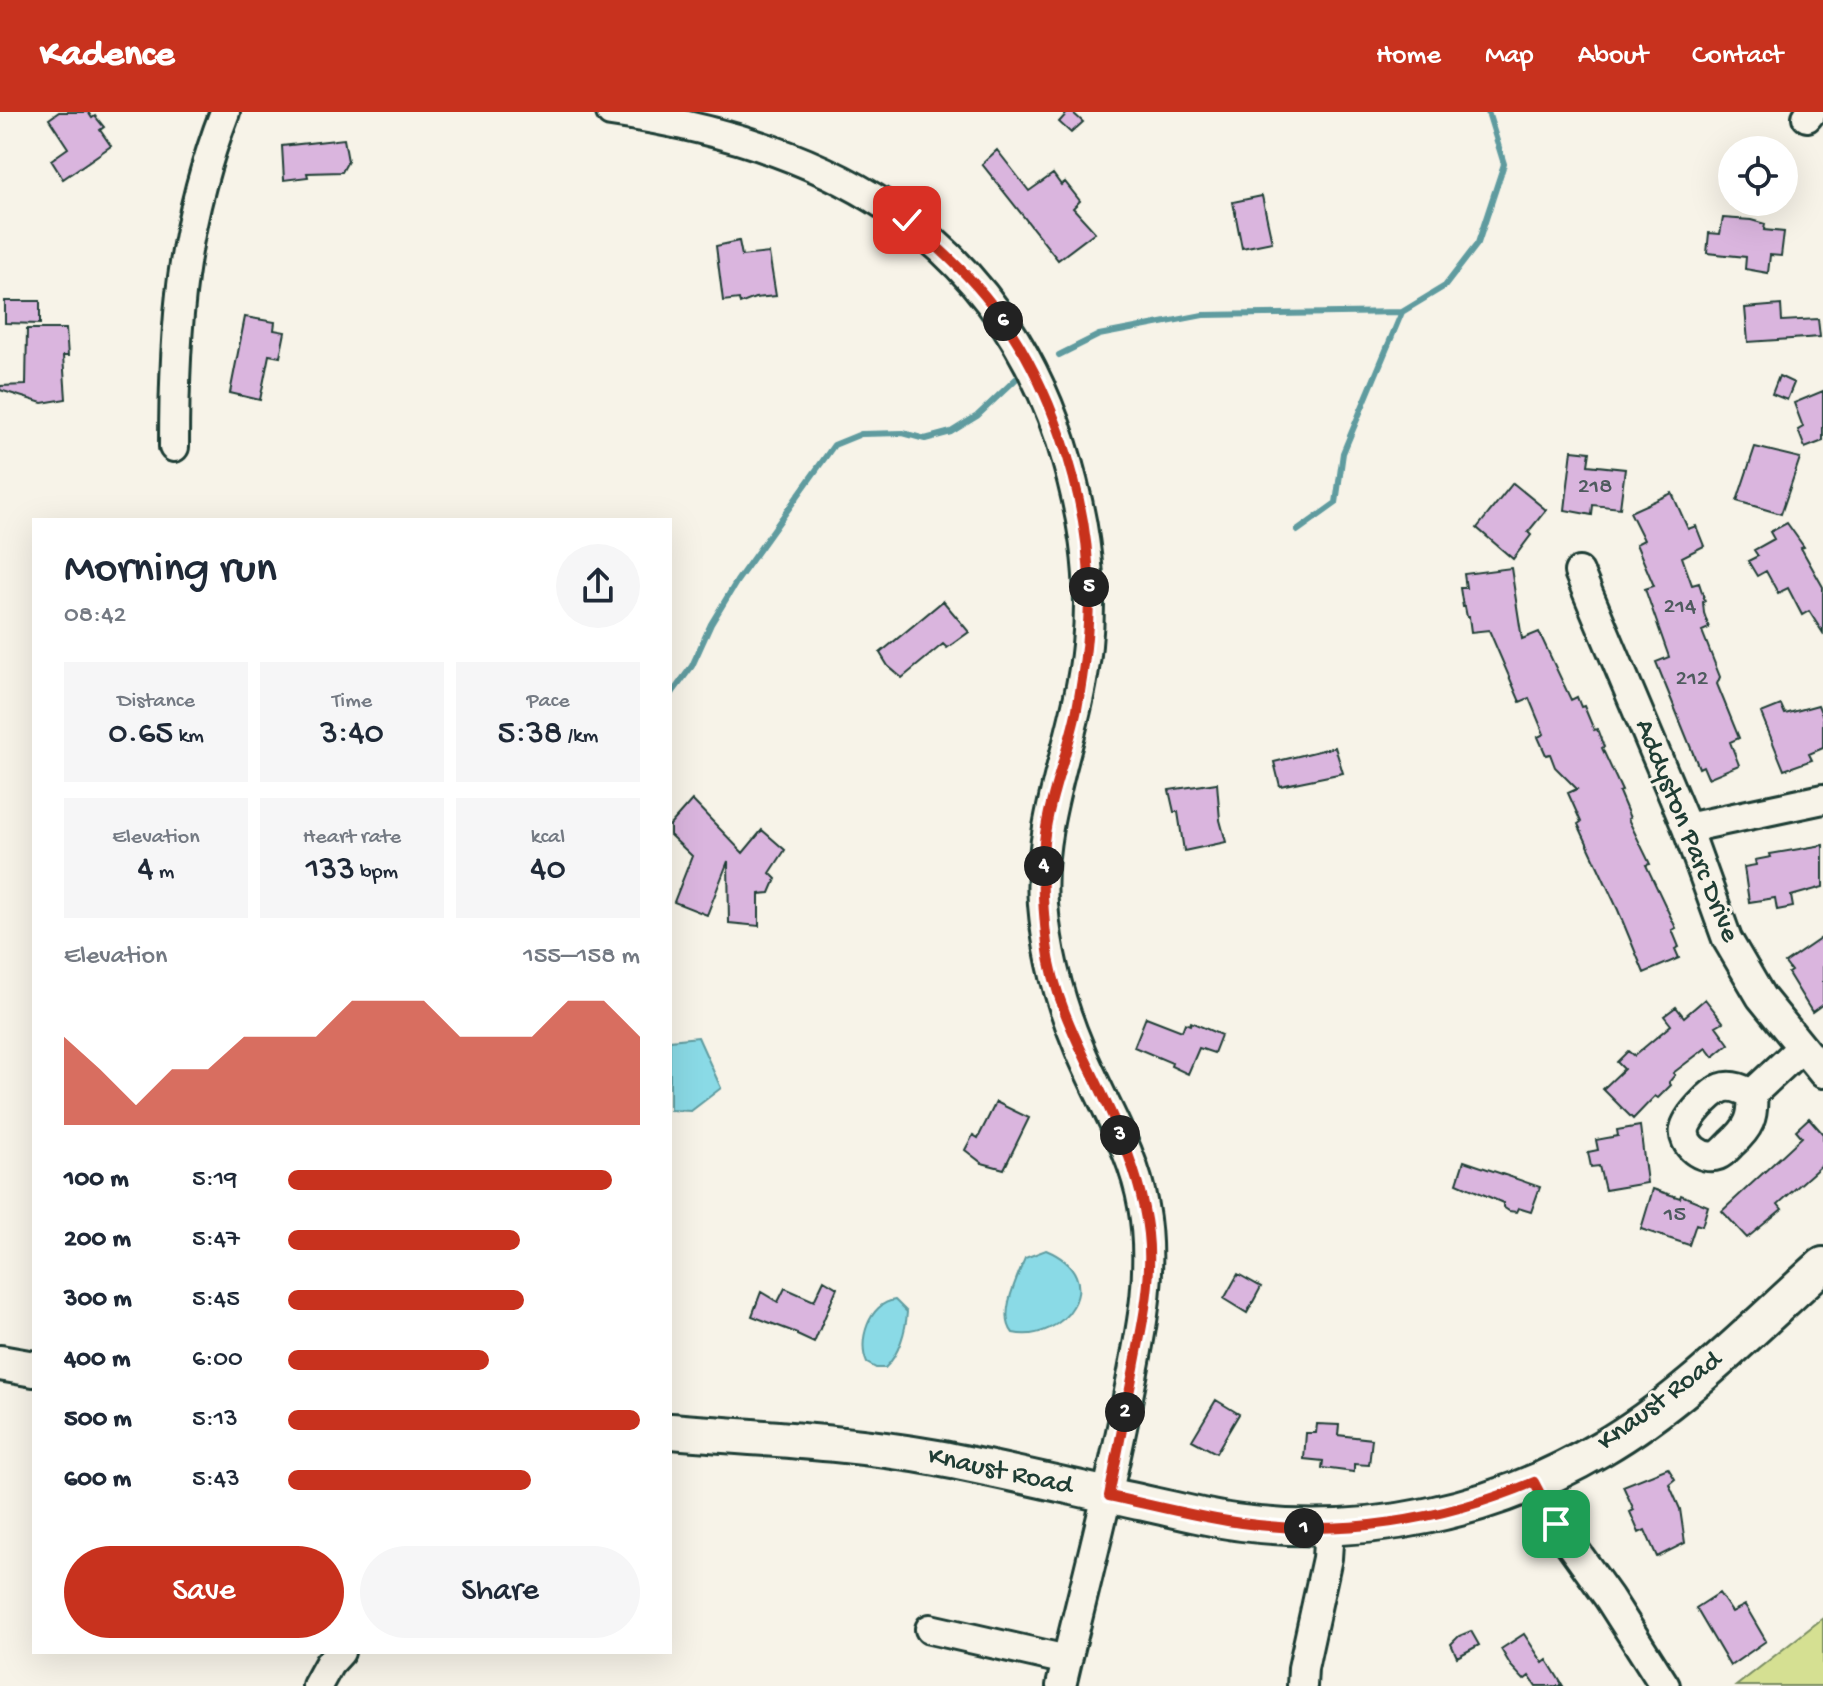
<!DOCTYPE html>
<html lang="en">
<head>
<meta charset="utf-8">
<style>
  body { margin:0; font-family:"Gochi Hand",sans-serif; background:#f6f6f7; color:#1f2937; height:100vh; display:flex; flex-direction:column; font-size:30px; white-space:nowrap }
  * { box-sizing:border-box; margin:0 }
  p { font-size:26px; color:#747a83 }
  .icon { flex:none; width:44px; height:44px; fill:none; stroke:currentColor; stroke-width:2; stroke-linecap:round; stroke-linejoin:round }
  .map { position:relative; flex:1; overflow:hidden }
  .sheet { position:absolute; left:32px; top:406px; width:640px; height:1136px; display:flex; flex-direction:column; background:#fff; border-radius:0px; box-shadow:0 8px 32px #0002 }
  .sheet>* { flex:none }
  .buttons { position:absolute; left:1718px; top:24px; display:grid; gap:16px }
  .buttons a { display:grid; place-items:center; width:80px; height:80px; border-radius:50%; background:#fff; box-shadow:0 8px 32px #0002; font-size:40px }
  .pin { position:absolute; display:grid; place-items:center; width:68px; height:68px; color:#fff; margin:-34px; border-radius:16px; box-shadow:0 4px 12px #0006 }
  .km { position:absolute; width:40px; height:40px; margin:-20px; border-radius:50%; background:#222; color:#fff; font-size:22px; line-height:40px; text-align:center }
  .round { display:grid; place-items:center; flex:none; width:84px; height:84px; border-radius:42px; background:#f6f6f7 }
  .summary { display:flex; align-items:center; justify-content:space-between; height:136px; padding:0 32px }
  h1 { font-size:44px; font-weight:600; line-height:60px }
  .metrics { display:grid; grid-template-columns:repeat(3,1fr); gap:12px; height:136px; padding:8px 32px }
  .metrics div { display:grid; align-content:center; border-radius:0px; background:#f6f6f7; text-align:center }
  .metrics b { font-size:34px; font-weight:600 }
  .metrics small { font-size:22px; font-weight:400 }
  .metrics p { font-size:22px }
  .chart { height:224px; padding:16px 32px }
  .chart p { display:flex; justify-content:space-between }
  .chart svg { width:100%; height:144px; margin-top:8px; fill:#c8321e; opacity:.7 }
  .primary-button { display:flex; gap:16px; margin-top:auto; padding:16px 32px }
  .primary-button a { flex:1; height:92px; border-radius:48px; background:#c8321e; color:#fff; font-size:32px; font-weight:600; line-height:92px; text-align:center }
  .primary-button a+a { background:#f6f6f7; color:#1f2937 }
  ul { padding:0 32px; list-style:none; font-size:26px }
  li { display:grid; grid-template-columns:128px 96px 1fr; align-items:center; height:60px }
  li i { height:20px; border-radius:10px; background:#c8321e }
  header { display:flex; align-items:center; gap:48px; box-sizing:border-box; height:112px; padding:0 40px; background:#c8321e; color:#fff }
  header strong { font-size:38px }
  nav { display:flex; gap:44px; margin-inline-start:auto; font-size:28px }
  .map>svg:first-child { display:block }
  .green { fill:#d5e092; stroke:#7a8e63; stroke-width:2 }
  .water { fill:#8adae6; stroke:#5f9b9f; stroke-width:2 }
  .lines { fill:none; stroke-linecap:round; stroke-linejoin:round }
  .stream { stroke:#5f9b9f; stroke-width:6 }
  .building { fill:#dab5de; stroke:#1f3d34; stroke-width:2 }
  .minor-casing { stroke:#1f3d34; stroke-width:34 }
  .major-casing { stroke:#1f3d34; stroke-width:40 }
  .minor { stroke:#f7f3e8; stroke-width:28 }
  .major { stroke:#f7f3e8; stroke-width:34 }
  .route-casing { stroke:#fff; stroke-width:16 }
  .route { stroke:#c8321e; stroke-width:10 }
  .labels { text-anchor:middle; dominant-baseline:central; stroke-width:6; stroke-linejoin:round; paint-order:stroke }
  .number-label { font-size:24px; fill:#4e5b5e }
  .street-label { font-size:28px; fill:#1f3d34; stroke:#f7f3e8 }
</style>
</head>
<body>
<header>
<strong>Kadence</strong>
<nav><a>Home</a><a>Map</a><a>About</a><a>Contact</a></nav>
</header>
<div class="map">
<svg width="1823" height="1574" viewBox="0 0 1823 1574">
  <rect width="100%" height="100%" fill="#f7f3e8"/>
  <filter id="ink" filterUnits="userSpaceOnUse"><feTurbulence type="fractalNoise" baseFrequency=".0125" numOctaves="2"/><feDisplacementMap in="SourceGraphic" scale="16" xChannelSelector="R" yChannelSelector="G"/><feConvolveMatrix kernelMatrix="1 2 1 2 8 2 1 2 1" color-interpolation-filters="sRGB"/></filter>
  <g filter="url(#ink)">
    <path class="green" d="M1823,1506V1574H1736Z"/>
    <path class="water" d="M698,925L721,976L691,999L670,998V928Z
      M1046,1138C1113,1166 1063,1232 1013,1221C998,1203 1017,1166 1025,1146Z
      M895,1188L907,1200C906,1218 899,1243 885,1256H876L867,1251C857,1230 869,1191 895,1188Z"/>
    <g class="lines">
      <path class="stream" d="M1059,243L1099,223L1203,203L1402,200L1445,174L1478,131L1504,52L1488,0
        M1297,419L1336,391L1343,341L1402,200
        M670,584L692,554L711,512L737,469L834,333L861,322L903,321L925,327L951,320L977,304L1016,267"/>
    </g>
    <path class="building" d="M59,0H88L92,6L95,4L104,15L100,18L111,34L63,67L51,48L68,36L49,7Z
      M1068,0H1072L1083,10L1071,21L1059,10Z
      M344,27L348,49L342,60L307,61L308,65L284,68L282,34Z
      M997,38L1029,79L1053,62L1061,73L1065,70L1080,89L1073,96L1095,120L1058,148L982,52Z
      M1262,84L1272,130L1242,136L1233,90Z
      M1723,106L1751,108L1765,112L1764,118L1784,120L1781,144L1770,143L1768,161L1745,157L1746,145L1707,141L1709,121L1720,122Z
      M739,129L742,144L769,141L776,184L755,186L740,192L739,187L723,189L716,134Z
      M5,189H40V212L5,211Z
      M1781,193L1782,209L1818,207L1820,225L1748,230L1745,196Z
      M245,205L275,210L274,218L285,220L280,245L269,243L260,288L230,281Z
      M27,217H66L68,244H63L66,287L42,291L0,278V274L26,273Z
      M1779,264L1794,271L1787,288L1772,282Z
      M1823,279V329L1805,336L1798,318L1803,315L1794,291Z
      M1755,335L1800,346L1781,402L1737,389Z
      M1572,338L1590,340L1588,353L1625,357L1620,396L1593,393L1592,403L1565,398Z
      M1513,371L1546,398L1528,420L1531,423L1513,447L1477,416Z
      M1672,381L1688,417L1696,414L1704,434L1682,445L1692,473L1699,471L1705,489L1703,490L1704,501L1709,516L1702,519L1720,565L1717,572L1739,626L1730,630L1739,653L1708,666L1703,654L1699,656L1656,550L1669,545L1645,477L1654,474L1636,432L1644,428L1630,400Z
      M1787,411L1804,435L1801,436L1823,475V521L1809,499L1802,503L1788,476L1778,481L1766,459L1757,464L1748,449L1758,444L1754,438L1774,427L1770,420Z
      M1511,456L1522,527L1539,520L1571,588L1577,585L1581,595L1584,594L1594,618L1597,617L1604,635L1602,636L1622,679L1619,680L1630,706L1628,707L1650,752L1646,753L1676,816L1672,818L1679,835L1675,837L1679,846L1644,861L1618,798L1578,712L1581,710L1568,681L1577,677L1555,655L1550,642L1546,643L1538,625L1544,622L1529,586L1520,590L1489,518L1471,520L1469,505H1467L1465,495H1463L1460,476H1466L1464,462Z
      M943,489L969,520L947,536L943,532L902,566L888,554L880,541Z
      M1781,593L1785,602L1818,593L1823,605V636L1809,642L1812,648L1784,658L1761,601Z
      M1335,635L1343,661L1280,674L1274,650Z
      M1217,671L1220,708L1226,730L1184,739L1178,700H1174L1169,678Z
      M692,688L743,741L762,718L785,738L770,761L776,767L770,781L759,782V814L729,811L728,749L707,803L674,790L692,744L670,723V713Z
      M1823,733V775L1791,784L1793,795L1777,798L1775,786L1749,790L1744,755L1756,753L1755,748L1771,745L1770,742Z
      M1823,825V892L1812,900L1788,861L1791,859L1785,851Z
      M1705,887L1723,910L1716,914L1729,932L1713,945L1706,936L1673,961L1675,963L1669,970L1671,973L1658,986L1655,984L1633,1007L1603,977L1624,957L1617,950L1628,939L1634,944L1671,913L1664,904L1676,895L1684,905Z
      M1146,905L1182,919L1185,911L1190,913L1191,910L1221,923L1214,941L1199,936L1188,962L1171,954L1172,951L1134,935Z
      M996,990L1029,1006L1004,1057L982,1051L965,1038L973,1023L978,1026Z
      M1809,1006L1823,1022V1052L1778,1092L1782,1097L1747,1126L1722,1099L1802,1025L1796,1018Z
      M1640,1014L1647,1071L1605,1078L1599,1054L1591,1055L1588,1040L1598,1038L1596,1028L1618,1024L1617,1018Z
      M1464,1049L1540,1075L1531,1100L1518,1096L1516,1100L1509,1099L1503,1095V1091L1457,1071Z
      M1653,1077L1680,1086L1681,1083L1708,1094L1702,1114L1696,1112L1689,1133L1641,1117Z
      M1238,1162L1261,1175L1247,1201L1224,1187Z
      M824,1168L837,1176L814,1231L797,1223V1221L752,1204L761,1180L778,1190L785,1176L814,1189Z
      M1216,1288L1239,1302L1216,1341L1192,1328Z
      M1317,1312L1339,1313L1338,1323L1372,1327L1369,1353L1354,1352V1360L1322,1356L1323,1349L1304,1347L1306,1321H1316Z
      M1668,1356L1675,1367L1669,1372L1680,1397L1685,1431L1657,1445L1645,1418L1639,1421L1630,1400L1634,1398L1623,1374Z
      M1719,1481L1732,1500L1745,1493L1766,1529L1730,1554L1696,1496Z
      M1471,1519L1479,1533L1457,1545L1451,1532L1459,1524Z
      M1524,1522L1543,1551L1547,1548L1563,1574H1536L1529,1564L1524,1568L1511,1554L1501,1537Z"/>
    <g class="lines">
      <g class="minor-casing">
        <path id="minor" d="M611,0C821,30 991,115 1061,329C1082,396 1094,463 1087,533C1079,621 1037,703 1043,792C1047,843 1060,891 1080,938C1101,989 1134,1039 1143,1094C1155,1161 1140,1224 1127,1290C1109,1385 1083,1479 1061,1574
          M1807,5L1811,0
          M174,335C174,216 181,113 225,0
          M1579,460L1687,716L1727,827L1761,885L1823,961
          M1687,716L1823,687
          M1752,982C1744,978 1732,972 1722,976C1711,980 1687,1005 1685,1017C1682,1033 1702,1049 1718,1043C1723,1041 1728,1035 1732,1031C1749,1016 1754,1005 1752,982L1801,936
          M1534,1370L1556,1412L1609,1486L1665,1574
          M930,1517L1067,1548
          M317,1574L329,1552L340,1540
          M1302,1574L1303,1556L1327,1446L1329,1416"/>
      </g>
      <g class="major-casing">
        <path id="major" d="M0,1251L34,1257
          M670,1319C759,1326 849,1330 937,1346C1006,1359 1075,1376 1144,1391C1177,1398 1209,1407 1242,1411C1367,1427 1494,1400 1602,1336C1682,1290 1754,1215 1823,1153"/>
      </g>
      <use href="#minor" class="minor"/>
      <use href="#major" class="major"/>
    </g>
  </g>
  <g class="lines" filter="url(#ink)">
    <g class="route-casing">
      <path id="route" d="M907,108C934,132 962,156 985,184C1048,260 1090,383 1089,482C1089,521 1084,559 1077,597C1068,641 1049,684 1044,730C1041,763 1043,799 1047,832C1056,908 1103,971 1128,1042C1141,1077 1151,1117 1149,1155C1148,1189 1140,1223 1134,1256C1126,1299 1117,1341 1109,1384C1152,1393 1196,1405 1241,1411C1340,1425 1442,1409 1534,1370L1556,1412"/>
    </g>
    <use href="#route" class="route"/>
  </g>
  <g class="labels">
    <g class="number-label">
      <text x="1595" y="375">218</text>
      <text x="1680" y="495">214</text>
      <text x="1692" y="567">212</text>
      <text x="1675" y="1103">15</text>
    </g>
    <g class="street-label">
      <text transform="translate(1686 719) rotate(68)">Addyston Parc Drive</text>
      <text transform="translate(1660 1290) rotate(-37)">Knaust Road</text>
      <text transform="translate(1000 1360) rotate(12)">Knaust Road</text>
    </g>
  </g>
</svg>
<div class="buttons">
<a><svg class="icon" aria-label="locate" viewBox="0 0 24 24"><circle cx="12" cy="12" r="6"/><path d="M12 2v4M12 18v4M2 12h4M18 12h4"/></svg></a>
</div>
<div class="pin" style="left:1556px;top:1412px;background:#1e9e55"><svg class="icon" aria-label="arrive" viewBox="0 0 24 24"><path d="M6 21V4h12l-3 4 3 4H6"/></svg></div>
<div class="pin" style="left:907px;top:108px;background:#d93025"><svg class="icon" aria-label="check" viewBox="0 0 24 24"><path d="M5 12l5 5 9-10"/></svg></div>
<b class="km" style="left:1304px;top:1416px">1</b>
<b class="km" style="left:1125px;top:1300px">2</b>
<b class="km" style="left:1120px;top:1023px">3</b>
<b class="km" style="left:1044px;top:754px">4</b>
<b class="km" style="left:1089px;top:475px">5</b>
<b class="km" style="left:1003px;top:209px">6</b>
<section class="sheet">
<div class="summary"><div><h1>Morning run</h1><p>08:42</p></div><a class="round"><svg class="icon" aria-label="share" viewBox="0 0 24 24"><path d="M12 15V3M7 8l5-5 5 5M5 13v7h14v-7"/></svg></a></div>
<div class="metrics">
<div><p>Distance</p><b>0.65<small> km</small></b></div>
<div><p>Time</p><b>3:40</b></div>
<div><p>Pace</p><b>5:38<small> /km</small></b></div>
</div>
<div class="metrics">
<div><p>Elevation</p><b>4<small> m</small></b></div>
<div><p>Heart rate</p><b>133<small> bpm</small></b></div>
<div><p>kcal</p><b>40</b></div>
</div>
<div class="chart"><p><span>Elevation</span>155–158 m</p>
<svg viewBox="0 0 160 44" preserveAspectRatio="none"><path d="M0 44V17L10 27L20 38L30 27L40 27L50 17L60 17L70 17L80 6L90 6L100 6L110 17L120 17L130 17L140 6L150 6L160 17V44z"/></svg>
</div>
<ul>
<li><b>100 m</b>5:19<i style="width:92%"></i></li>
<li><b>200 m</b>5:47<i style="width:66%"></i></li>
<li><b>300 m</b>5:45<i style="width:67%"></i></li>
<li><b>400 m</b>6:00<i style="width:57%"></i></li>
<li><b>500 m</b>5:13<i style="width:100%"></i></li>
<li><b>600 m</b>5:43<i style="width:69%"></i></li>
</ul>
<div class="primary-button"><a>Save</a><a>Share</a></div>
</section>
</div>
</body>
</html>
